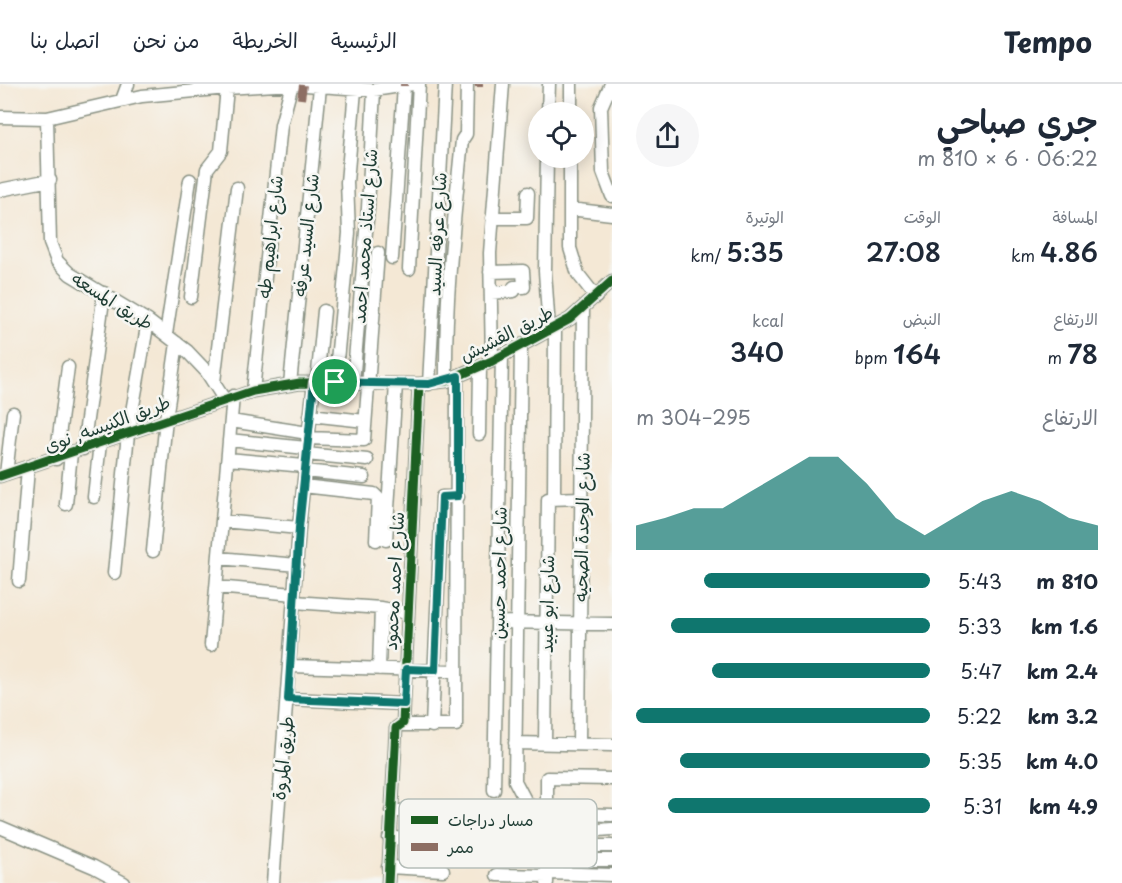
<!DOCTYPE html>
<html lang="ar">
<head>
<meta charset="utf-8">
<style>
  body { margin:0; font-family:"Playpen Sans","Playpen Sans Arabic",sans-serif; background:#f6f6f7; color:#1f2937; direction:rtl; height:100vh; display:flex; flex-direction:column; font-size:22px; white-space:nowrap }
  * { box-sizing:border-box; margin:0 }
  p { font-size:20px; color:#747a83 }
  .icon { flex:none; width:33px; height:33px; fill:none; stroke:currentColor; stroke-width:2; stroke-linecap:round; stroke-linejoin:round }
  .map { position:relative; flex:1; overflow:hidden; direction:ltr }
  .drawer { display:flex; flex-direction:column; background:#fff; width:510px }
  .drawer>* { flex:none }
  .fabs { position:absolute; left:528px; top:18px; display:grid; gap:12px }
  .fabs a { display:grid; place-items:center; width:66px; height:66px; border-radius:50%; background:#fff; box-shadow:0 3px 15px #0003; font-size:30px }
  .pin { position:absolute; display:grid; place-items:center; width:51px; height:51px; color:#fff; margin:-26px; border:3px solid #fff; border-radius:50%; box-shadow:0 2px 6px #0007 }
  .round { display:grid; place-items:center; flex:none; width:63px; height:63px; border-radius:32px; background:#f6f6f7 }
  .summary { display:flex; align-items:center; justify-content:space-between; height:102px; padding:0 24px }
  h1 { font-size:33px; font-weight:600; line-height:45px }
  .metrics { display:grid; grid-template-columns:repeat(3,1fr); gap:9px; height:102px; padding:6px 24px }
  .metrics div { display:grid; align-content:center }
  .metrics b { font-size:26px; font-weight:600 }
  .metrics small { font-size:16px; font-weight:400 }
  .metrics p { font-size:16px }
  .chart { height:168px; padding:12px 24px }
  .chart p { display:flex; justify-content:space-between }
  .chart svg { width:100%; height:108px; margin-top:6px; fill:#0f766e; opacity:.7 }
  ul { padding:0 24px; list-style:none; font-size:20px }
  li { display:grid; grid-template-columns:96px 72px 1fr; align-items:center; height:45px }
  li i { height:15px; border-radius:8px; background:#0f766e }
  header { display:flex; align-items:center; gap:36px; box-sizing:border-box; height:84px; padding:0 30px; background:#fff; border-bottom:2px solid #e0e1e3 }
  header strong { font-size:28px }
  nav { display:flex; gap:33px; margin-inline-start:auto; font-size:21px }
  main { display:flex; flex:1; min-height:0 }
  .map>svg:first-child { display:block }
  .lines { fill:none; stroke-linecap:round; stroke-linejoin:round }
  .minor-casing { stroke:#8a9284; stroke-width:15 }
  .minor { stroke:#fff; stroke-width:12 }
  .quiet { stroke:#8d6e63; stroke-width:8; stroke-dasharray:15 8; stroke-linecap:butt }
  .cycleway-casing { stroke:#f6f6f2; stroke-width:13 }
  .cycleway { stroke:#1b5e20; stroke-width:9 }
  .route-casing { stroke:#fff; stroke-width:12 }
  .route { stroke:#0f766e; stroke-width:8 }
  .labels { text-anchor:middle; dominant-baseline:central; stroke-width:5; stroke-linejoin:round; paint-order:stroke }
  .street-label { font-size:18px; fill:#1f3d34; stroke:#f6f6f2 }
  .key { fill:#f6f6f2; stroke:#b6beb9; stroke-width:1.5 }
  .key-label { font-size:16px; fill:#1f3d34 }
</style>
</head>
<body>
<header>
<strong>Tempo</strong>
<nav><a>الرئيسية</a><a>الخريطة</a><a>من نحن</a><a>اتصل بنا</a></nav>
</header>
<main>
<section class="drawer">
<div class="summary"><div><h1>جري صباحي</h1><p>06:22 · 6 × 810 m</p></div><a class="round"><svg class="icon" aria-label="share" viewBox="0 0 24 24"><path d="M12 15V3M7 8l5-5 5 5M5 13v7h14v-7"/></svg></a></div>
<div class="metrics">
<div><p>المسافة</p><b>4.86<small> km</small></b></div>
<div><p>الوقت</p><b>27:08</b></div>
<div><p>الوتيرة</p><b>5:35<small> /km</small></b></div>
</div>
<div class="metrics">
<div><p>الارتفاع</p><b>78<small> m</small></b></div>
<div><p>النبض</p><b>164<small> bpm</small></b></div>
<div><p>kcal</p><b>340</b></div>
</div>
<div class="chart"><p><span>الارتفاع</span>295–304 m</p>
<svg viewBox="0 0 160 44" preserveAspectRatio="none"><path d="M0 44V34L10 31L20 27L30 27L40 20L50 13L60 6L70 6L80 17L90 31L100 38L110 31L120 24L130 20L140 24L150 31L160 34V44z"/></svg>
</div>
<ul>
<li><b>810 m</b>5:43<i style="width:77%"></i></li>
<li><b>1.6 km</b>5:33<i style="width:88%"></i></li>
<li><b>2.4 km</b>5:47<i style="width:74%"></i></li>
<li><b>3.2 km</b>5:22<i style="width:100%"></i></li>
<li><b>4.0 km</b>5:35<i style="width:85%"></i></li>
<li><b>4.9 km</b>5:31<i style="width:89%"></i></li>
</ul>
</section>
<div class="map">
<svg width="612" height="799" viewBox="0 0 612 799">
  <rect width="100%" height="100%" fill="#f6f6f2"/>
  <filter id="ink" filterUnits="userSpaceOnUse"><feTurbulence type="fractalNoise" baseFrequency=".0167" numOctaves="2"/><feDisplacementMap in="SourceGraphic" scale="12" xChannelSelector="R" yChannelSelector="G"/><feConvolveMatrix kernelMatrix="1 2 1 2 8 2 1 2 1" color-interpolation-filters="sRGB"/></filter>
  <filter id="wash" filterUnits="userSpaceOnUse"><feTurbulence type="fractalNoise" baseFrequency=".008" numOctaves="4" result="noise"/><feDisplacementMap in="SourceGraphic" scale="24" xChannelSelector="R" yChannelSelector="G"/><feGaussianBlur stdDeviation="1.35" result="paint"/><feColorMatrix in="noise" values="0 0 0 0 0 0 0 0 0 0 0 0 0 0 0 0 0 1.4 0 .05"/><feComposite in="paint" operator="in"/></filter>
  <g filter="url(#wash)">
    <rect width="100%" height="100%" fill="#f4e8d5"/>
  </g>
  <g filter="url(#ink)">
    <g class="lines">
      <g class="minor-casing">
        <path id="minor" d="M611,0L601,23L603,88L612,112
          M122,16L128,0
          M548,28L549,0
          M571,28V0
          M0,33L47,34L142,12L227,4L292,0L374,6L413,0
          M47,34L50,159L57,177L70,190L148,237L187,267L206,287L224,315
          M547,74L545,187L549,246
          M570,74V164L578,190L596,213
          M0,106L50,96
          M570,125L612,130
          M492,134H527L528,109
          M392,174L404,2
          M409,185L419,0
          M490,188L523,187L524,203H514V207L491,209
          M191,213L207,85L221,67L227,4
          M166,250L190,96
          M521,262L515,697L526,718L547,735
          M492,277L490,169L503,0
          M446,297C445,216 454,136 462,56L466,50L467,0
          M214,298L237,104
          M317,298L324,227
          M335,298L349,149L347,98L355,6
          M353,299L368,124L374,6
          M290,300L320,3
          M429,300L445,0
          M253,307L281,41L292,0
          M310,331L365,337
          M231,337L308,349
          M479,350L480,283
          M307,354L364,356L378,169
          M229,356L306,364
          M83,365L104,209
          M306,370L367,376
          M56,375L68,283
          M228,375L304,382
          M304,387L364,393
          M6,390L13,329
          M0,392L253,307L300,299L419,300L446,297L492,277L570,235L612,197
          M303,402L374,410L378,414L376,456
          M94,413L100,359
          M554,413L555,243
          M66,420L71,369
          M222,437L299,444
          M386,456L396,300
          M153,467L166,335L177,259
          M219,474L297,481
          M114,489L128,350L148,237
          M19,497L28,384
          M216,503L294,510
          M294,518L381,524L408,529
          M497,538L612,540
          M211,561L233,312
          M291,582L456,587
          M379,585L381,524
          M288,615L404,620
          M402,641H456L457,292
          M432,642L442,413H458
          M515,659L612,661
          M545,660L548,415L582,414
          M579,660L583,225
          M494,706L502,271
          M391,727H437
          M547,729L612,731
          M0,743L94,783L124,799
          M547,750L612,745
          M389,754L452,755
          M547,762H612
          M547,776H612
          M388,783L443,786
          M547,789L612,791
          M497,791L547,792
          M273,799L299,444L314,298
          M388,799L396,644L403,639L419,300
          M547,799V694L612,695"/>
      </g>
      <use href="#minor" class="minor"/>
      <path class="quiet" d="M404,0V2
        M479,3V0
        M301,15L303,1"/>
      <g class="cycleway-casing">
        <path id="cycleway" d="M0,392L253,307L300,299L419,300L446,297L492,277L570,235L612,197
          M388,799L396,644L403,639L419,300"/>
      </g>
      <use href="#cycleway" class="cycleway"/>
    </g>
  </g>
  <g class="lines" filter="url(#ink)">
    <g class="route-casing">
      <path id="route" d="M458,292V412L442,413L435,586L406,585L404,620L288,615L299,444L314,298L429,300Z"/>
    </g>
    <use href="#route" class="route"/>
  </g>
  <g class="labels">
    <g class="street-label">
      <text transform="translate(436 150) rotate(-87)">شارع عرفه السيد</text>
      <text transform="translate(305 151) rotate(-84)">شارع السيد عرفه</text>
      <text transform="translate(364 152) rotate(-86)">شارع استاذ محمد احمد</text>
      <text transform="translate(269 153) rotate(-84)">شارع ابراهيم طه</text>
      <text transform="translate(113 216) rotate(32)">طريق المسعه</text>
      <text transform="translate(506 249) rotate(-27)">طريق القشيش</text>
      <text transform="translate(107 339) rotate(-20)">طريق الكنيسه, نوى</text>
      <text transform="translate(581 443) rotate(-89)">شارع الوحدة الصحيه</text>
      <text transform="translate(498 489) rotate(-89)">شارع احمد حسين</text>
      <text transform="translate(393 497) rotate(-87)">شارع احمد محمود</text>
      <text transform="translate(546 520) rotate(-89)">شارع ابو عبيد</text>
      <text transform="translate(282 674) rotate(-84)">طريق المروة</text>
    </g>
  </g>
  <rect x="399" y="715" width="198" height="69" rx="9" class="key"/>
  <rect x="411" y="732" width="27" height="8" fill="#1b5e20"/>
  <rect x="411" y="759" width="27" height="8" fill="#8d6e63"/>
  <g class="key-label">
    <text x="448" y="742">مسار دراجات</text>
    <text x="448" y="769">ممر</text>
  </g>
</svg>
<div class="fabs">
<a><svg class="icon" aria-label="locate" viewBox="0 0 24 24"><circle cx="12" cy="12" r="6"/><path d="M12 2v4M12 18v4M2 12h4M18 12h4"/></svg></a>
</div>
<div class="pin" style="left:335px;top:298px;background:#1e9e55"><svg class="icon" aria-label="arrive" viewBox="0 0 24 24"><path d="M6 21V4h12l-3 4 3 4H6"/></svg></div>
</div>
</main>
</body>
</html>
